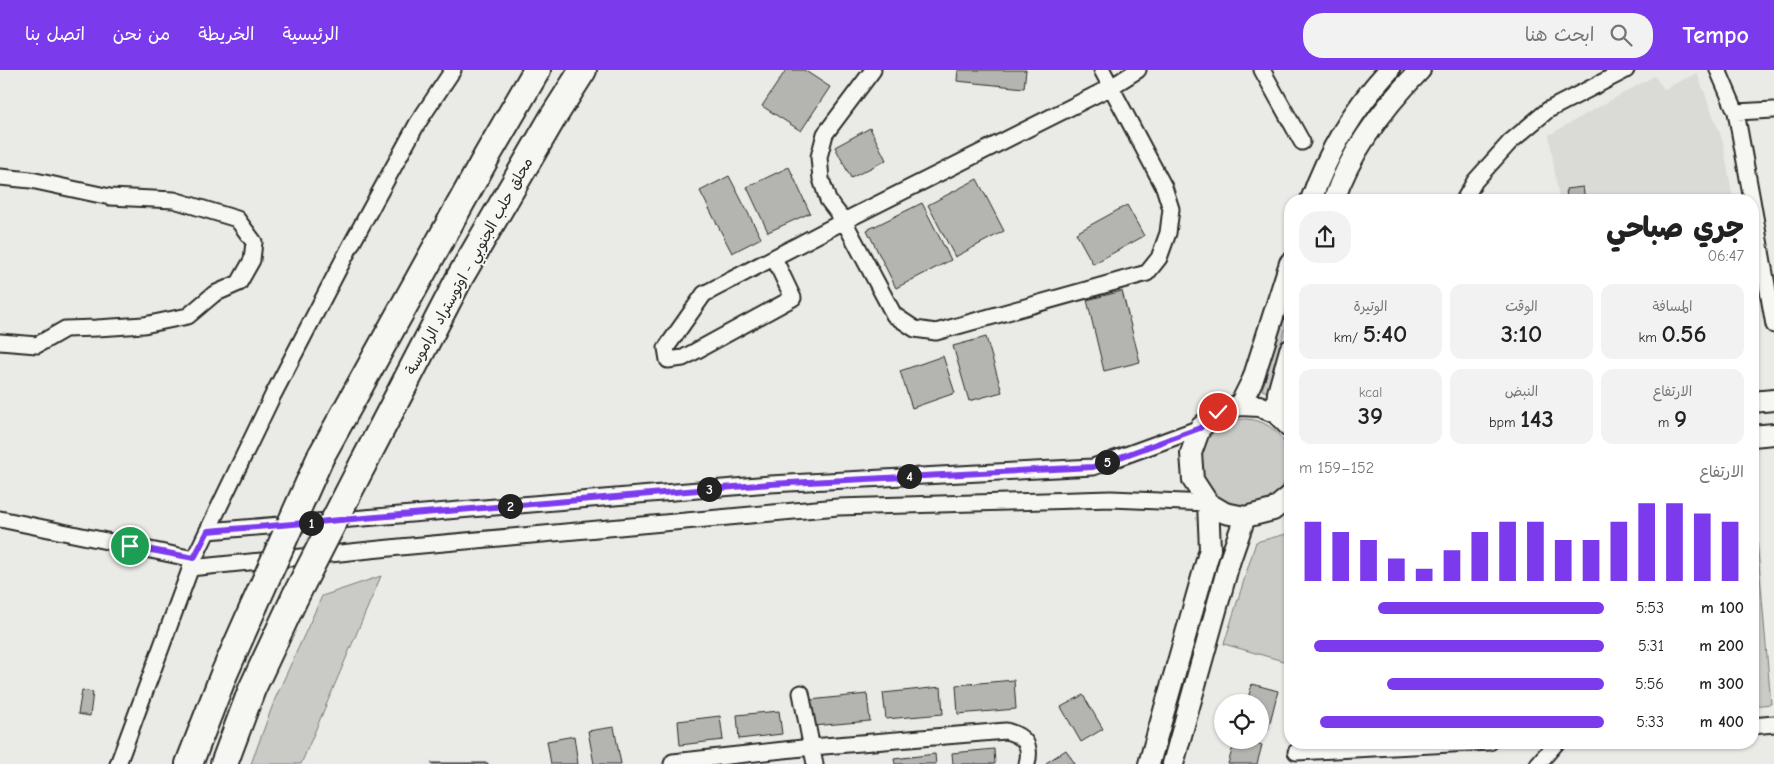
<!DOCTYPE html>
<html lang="ar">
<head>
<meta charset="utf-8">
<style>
  body { margin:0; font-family:"Comic Neue","Playpen Sans Arabic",sans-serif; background:#f2f2f2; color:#222; direction:rtl; height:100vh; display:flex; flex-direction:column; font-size:19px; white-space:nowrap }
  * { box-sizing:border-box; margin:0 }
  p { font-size:16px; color:#767676 }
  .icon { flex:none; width:28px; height:28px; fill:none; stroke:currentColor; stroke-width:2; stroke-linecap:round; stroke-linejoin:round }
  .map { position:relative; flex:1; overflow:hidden; direction:ltr }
  .drawer { position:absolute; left:1284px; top:124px; width:475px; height:555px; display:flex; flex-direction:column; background:#fff; border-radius:20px; box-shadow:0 1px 4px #0004; direction:rtl }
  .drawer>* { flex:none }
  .fabs { position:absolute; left:1214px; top:624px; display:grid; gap:10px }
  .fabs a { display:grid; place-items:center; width:55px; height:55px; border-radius:50%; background:#fff; box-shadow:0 1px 4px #0004; font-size:25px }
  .pin { position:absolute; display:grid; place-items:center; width:42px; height:42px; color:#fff; margin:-21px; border:2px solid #fff; border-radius:50%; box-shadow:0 1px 5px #0007 }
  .km { position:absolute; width:25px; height:25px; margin:-12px; border-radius:50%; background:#222; color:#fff; font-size:14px; line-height:25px; text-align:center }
  .round { display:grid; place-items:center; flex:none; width:52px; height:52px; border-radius:20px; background:#f2f2f2 }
  .headline { display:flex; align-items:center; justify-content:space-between; height:85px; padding:0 15px }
  h1 { font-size:28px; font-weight:800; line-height:38px }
  .metrics { display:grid; grid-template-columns:repeat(3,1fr); gap:8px; height:85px; padding:5px 15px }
  .metrics div { display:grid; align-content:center; border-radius:12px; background:#f2f2f2; text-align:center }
  .metrics b { font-size:25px; font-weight:800 }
  .metrics small { font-size:14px; font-weight:400 }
  .metrics p { font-size:14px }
  .chart { height:140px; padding:10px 15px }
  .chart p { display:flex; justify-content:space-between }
  .chart svg { width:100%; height:90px; margin-top:5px; stroke:#7c3aed; stroke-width:6 }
  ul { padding:0 15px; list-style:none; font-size:16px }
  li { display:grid; grid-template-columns:80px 60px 1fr; align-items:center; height:38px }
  li i { height:12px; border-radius:6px; background:#7c3aed }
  header { display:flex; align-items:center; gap:30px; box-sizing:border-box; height:70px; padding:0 25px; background:#7c3aed; color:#fff }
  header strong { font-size:24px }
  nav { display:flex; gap:28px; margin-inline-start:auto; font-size:18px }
  .search { width:350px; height:45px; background:#f2f2f2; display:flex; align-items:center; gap:12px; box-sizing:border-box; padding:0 18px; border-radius:20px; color:#767676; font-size:19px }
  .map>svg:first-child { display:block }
  .built { fill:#dadad6 }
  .green { fill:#cacac7; stroke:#7a7a79 }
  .building { fill:#b4b4b1; stroke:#2b2b2b }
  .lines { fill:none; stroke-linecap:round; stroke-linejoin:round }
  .street-casing { stroke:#2b2b2b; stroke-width:19 }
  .secondary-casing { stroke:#2b2b2b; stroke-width:24 }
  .highway-casing { stroke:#2b2b2b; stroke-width:30 }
  .street { stroke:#f6f6f2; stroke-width:15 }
  .secondary { stroke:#f6f6f2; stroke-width:20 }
  .highway { stroke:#f6f6f2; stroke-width:26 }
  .highway-bridge-casing { stroke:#2b2b2b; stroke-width:30; stroke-linecap:butt }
  .highway-bridge { stroke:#f6f6f2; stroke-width:26 }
  .route-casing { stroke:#fff; stroke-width:10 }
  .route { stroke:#7c3aed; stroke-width:6 }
  .labels { text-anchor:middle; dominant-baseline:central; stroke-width:4; stroke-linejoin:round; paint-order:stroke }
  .street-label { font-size:15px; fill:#2b2b2b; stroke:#f6f6f2 }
</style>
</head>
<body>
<header>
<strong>Tempo</strong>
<div class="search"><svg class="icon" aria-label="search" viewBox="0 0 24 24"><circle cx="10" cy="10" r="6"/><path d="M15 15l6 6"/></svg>ابحث هنا</div>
<nav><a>الرئيسية</a><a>الخريطة</a><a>من نحن</a><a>اتصل بنا</a></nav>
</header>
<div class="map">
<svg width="1774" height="694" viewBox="0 0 1774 694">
  <rect width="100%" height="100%" fill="#eaeae6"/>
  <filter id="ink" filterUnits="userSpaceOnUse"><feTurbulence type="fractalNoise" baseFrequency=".02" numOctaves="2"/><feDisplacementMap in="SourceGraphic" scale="10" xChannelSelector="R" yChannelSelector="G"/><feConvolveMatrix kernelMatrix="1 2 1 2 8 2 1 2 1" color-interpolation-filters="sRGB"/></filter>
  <g filter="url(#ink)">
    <path class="built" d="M1697,3L1723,72L1733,130H1559L1549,65L1654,6L1664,19Z"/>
    <path class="green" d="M1399,0H1406L1392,15L1359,59L1325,130H1319L1355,56Z
      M1290,222V243L1267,322L1262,320Z
      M1201 393a44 44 0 1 1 88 0a44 44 0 1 1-88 0Z
      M1752,411L1771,634L1753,636H1752Z
      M1290,463V593L1224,574L1256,472Z
      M381,506L301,694H251L275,629L322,526Z"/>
    <path class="building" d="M786,0H804L830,17L801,61L762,36Z
      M958,0H1026L1024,18L957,11Z
      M870,58L886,90L851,108L835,77Z
      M789,97L810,143L768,162L747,117Z
      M729,106L761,168L732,183L700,121Z
      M977,109L1004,161L955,187L928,135Z
      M1583,117L1585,130H1567L1566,119Z
      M922,133L951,190L896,218L867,160Z
      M1127,135L1144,166L1093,194L1076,163Z
      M1122,221L1140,292L1104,301L1087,230Z
      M986,267L1002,322L969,331L953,276Z
      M943,286L955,323L912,338L900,301Z
      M1014,610L1016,639L958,644L956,615Z
      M1252,614L1278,621L1268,660L1260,658V632H1247Z
      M941,617L943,644L886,649L883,623Z
      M82,620L93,622L90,646L78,644Z
      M867,624L870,651L813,656L810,630Z
      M1083,625L1103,659L1081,672L1061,637Z
      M779,641L782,664L739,669L737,645Z
      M720,646L723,670L680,675L678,651Z
      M614,657L621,694H594L588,661Z
      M574,666L578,694H551L547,671Z
      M1235,670H1246L1262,675L1257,694H1228Z
      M994,679L995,694H953L952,683Z
      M1066,680L1075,694H1047L1046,693Z
      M935,684L936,694H895L894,689Z
      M431,693H488V694H431Z"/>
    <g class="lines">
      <g class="street-casing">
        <path id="street" d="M873,0L825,64L819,87L821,109L828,130L844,151L894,245L915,259L936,262L1147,203L1159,188L1168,163L1171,139L1164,117L1102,0
          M1262,0L1302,72
          M1718,0L1736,42L1752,130
          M1736,42L1774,40
          M0,107L31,110L110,127L174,130L237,149L254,172L252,190L239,213L214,224L188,246L144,255L97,258L65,259L37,275L0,272
          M1464,130L1475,111L1510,72L1548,40L1626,0
          M1752,130L1774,255
          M774,188L793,228L683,288L668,290L666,278L704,224L844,151L1111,17L1138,0
          M0,449L194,489
          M208,461L770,414L1093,397L1200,358
          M190,498L400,477L838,437L1111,429L1208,433
          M801,623L815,694
          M1752,656L1774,654
          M1296,682L1490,672
          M118,694L194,489L273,325L351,175L417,54L453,0
          M672,694L673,692L812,677L1006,661C1024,666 1032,674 1027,694
          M1538,694L1557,672"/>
      </g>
      <g class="secondary-casing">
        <path id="secondary" d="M1311,130C1328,82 1354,38 1389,0
          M1334,130C1351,80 1383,38 1420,0
          M1752,332L1774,330
          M1240,335L1253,309L1290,193
          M1288,341L1276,343L1278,323L1290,280
          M1290,357L1276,343L1259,336L1240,335L1218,342L1200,358L1191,383L1193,410L1208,433L1225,443L1245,447L1273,440L1290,426
          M1752,366L1774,364
          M1149,694L1210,479L1208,433
          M1173,694L1230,490L1245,447"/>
      </g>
      <g class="highway-casing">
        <path id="highway" d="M321,386L488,84L537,0
          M362,396L460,207L552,49L583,0
          M189,694L224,604L254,536
          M224,694L252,619L296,525"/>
      </g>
      <use href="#street" class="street"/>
      <use href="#secondary" class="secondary"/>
      <use href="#highway" class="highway"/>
      <g class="highway-bridge-casing">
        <path id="highway-bridge" d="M296,525L362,396
          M254,536L321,386"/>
      </g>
      <use href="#highway-bridge" class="highway-bridge"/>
    </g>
  </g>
  <g class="lines" filter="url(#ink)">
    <g class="route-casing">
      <path id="route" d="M130,476L194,488L208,461L770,414L1093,397L1200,358L1218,342"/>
    </g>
    <use href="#route" class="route"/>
  </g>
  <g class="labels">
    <g class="street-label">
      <text transform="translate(469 196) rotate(-61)">محلق حلب الجنوبي - اوتوستراد الراموسة</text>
    </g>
  </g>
</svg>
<div class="fabs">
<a><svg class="icon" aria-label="locate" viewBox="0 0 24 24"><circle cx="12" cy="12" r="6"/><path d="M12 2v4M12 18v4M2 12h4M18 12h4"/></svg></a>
</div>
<div class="pin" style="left:130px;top:476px;background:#1e9e55"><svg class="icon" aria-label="arrive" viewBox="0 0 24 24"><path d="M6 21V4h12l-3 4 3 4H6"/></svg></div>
<div class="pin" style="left:1218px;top:342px;background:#d93025"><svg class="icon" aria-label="check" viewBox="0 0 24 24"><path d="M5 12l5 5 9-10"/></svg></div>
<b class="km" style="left:311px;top:453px">1</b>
<b class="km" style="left:510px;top:436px">2</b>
<b class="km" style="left:709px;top:419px">3</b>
<b class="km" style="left:909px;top:406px">4</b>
<b class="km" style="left:1107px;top:392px">5</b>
<section class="drawer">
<div class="headline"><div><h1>جري صباحي</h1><p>06:47</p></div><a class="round"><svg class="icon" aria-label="share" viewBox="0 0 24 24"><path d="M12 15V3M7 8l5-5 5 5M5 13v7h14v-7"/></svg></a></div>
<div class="metrics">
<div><p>المسافة</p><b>0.56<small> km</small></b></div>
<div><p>الوقت</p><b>3:10</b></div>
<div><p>الوتيرة</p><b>5:40<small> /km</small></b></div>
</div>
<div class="metrics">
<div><p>الارتفاع</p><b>9<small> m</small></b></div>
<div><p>النبض</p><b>143<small> bpm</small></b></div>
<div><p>kcal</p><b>39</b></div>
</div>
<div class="chart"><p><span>الارتفاع</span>152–159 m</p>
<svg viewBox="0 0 160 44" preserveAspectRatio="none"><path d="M5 44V15M15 44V20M25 44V24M35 44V33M45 44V38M55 44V29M65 44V20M75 44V15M85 44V15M95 44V24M105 44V24M115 44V15M125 44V6M135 44V6M145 44V11M155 44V15"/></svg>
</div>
<ul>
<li><b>100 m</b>5:53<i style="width:74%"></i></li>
<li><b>200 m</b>5:31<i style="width:95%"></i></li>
<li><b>300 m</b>5:56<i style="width:71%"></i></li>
<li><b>400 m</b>5:33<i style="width:93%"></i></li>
</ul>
</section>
</div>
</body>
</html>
